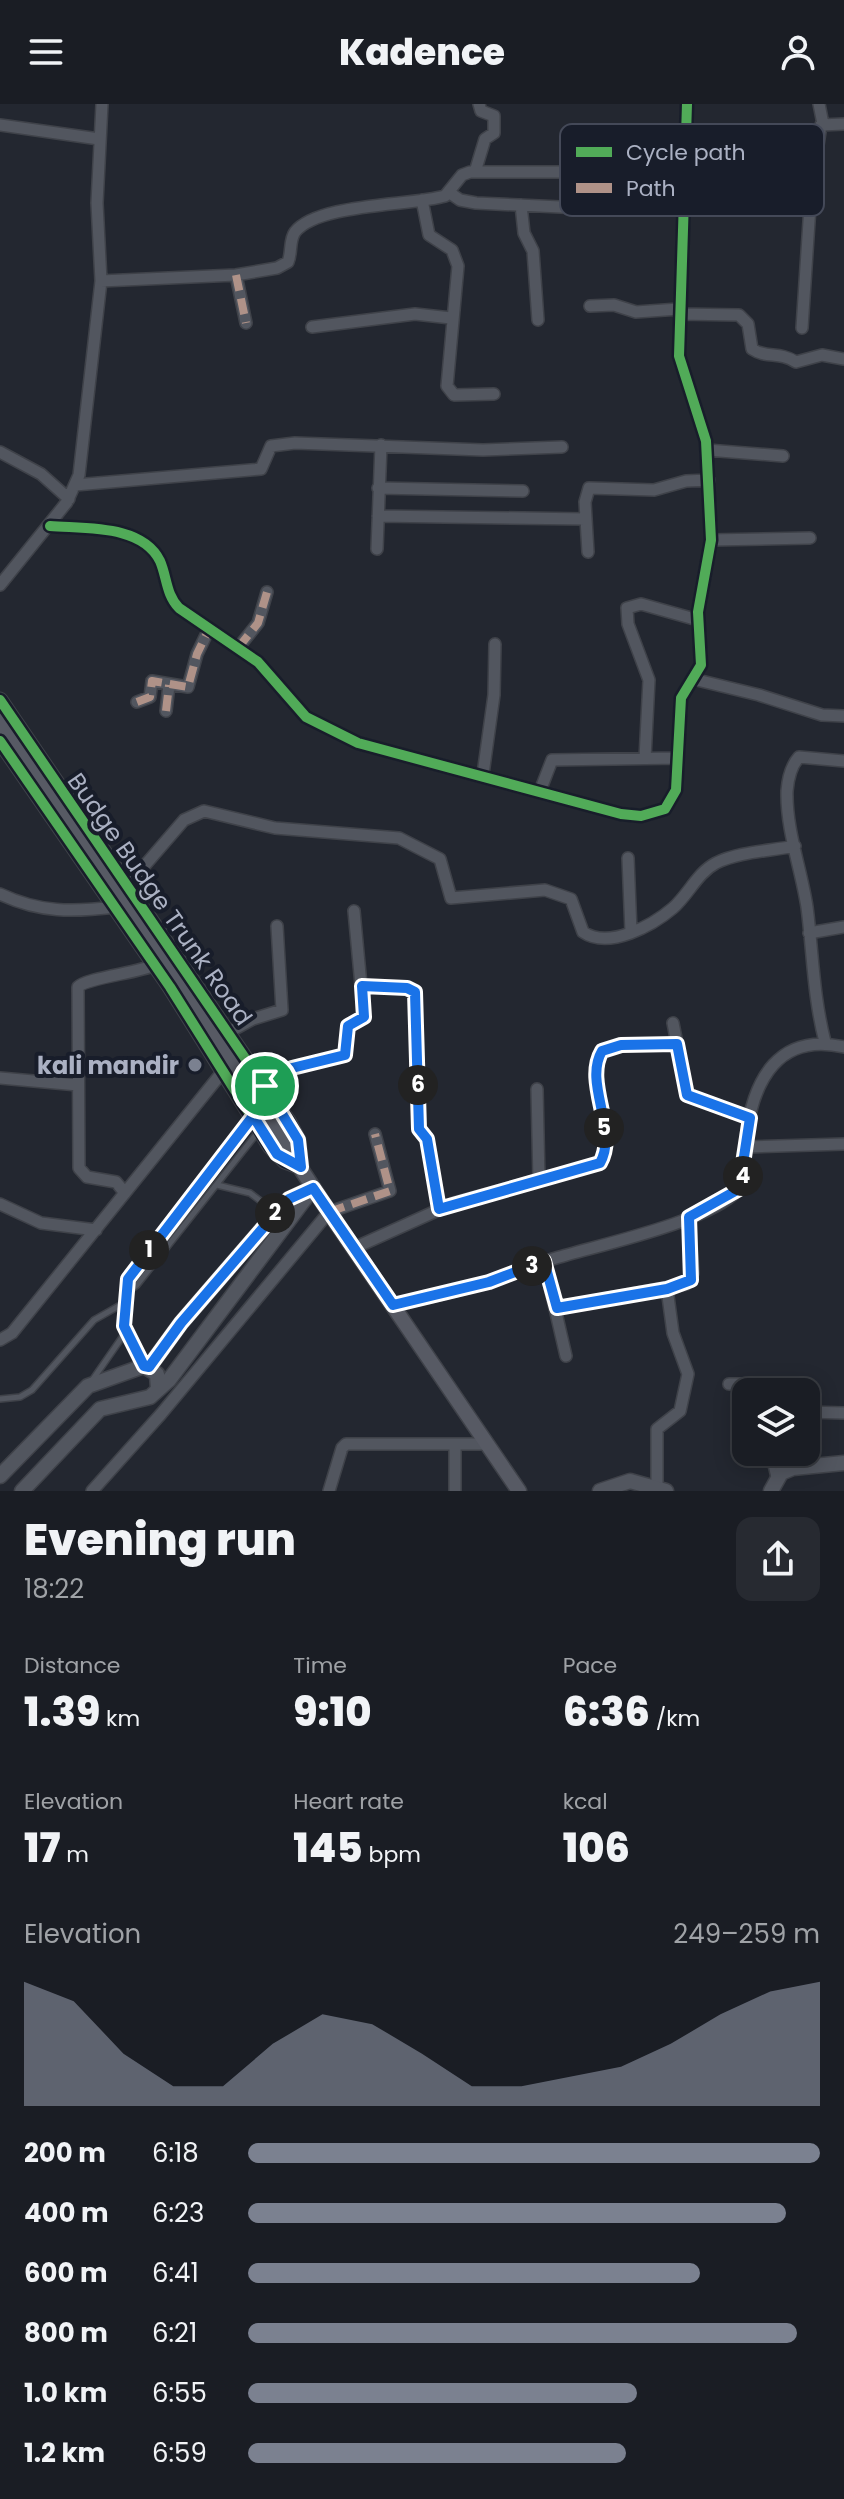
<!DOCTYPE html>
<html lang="en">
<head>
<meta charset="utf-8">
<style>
  body { margin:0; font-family:Poppins,sans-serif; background:#272a31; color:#f1f3f6; height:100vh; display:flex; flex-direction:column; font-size:30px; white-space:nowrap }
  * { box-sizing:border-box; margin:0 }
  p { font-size:26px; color:#9fa2a6 }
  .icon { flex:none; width:44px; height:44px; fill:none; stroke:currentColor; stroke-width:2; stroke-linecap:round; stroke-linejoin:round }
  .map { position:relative; height:1387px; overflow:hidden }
  .details { display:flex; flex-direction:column; background:#1a1d24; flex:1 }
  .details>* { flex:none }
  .buttons { position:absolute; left:732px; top:1274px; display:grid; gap:16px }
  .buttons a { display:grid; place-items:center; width:88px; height:88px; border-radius:16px; background:#1a1d24; box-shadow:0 4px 20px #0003,0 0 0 2px #383b41; font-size:40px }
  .pin { position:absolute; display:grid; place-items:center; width:68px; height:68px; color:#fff; margin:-34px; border:4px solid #fff; border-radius:50%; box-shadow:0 2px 8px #0007 }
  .km { position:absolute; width:40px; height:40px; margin:-20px; border-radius:50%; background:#222; color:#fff; font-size:22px; line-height:40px; text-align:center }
  .round { display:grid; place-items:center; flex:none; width:84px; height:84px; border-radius:16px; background:#272a31 }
  .overview { display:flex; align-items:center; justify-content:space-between; height:136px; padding:0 24px }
  h1 { font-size:44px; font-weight:800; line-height:60px }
  .figures { display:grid; grid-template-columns:repeat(3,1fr); gap:12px; height:136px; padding:8px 24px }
  .figures div { display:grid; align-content:center }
  .figures b { font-size:40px; font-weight:800 }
  .figures small { font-size:22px; font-weight:400 }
  .figures p { font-size:22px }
  .chart { height:224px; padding:16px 24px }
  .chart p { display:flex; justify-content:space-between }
  .chart svg { width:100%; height:144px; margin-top:8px; fill:#7b8190; opacity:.7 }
  ul { padding:0 24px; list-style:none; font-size:26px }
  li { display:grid; grid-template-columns:128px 96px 1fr; align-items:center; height:60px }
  li i { height:20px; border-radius:10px; background:#7b8190 }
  header { display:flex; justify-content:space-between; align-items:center; height:104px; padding:0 24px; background:#1a1d24; font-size:36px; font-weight:800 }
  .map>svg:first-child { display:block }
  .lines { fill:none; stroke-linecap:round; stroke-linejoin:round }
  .service-casing { stroke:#3f4249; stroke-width:8 }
  .minor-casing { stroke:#3f4249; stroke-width:14 }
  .tertiary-casing { stroke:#3f4249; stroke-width:17 }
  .secondary-casing { stroke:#3f4249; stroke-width:17 }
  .service { stroke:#52565f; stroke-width:5 }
  .minor { stroke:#52565f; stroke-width:11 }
  .tertiary { stroke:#52565f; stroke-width:14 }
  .secondary { stroke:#575a64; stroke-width:14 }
  .quiet { stroke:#af9288; stroke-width:8; stroke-dasharray:16 8; stroke-linecap:butt }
  .cycleway-casing { stroke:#181d2a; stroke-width:15 }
  .cycleway { stroke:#51ab58; stroke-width:10 }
  .route-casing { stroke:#fff; stroke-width:16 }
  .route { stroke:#1a73e8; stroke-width:10 }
  .poi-dot { fill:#7b8190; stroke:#181d2a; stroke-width:3 }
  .labels { text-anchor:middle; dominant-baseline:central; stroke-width:8; stroke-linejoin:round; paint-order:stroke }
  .street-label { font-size:24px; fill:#abb1c3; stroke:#181d2a }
  .poi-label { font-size:24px; font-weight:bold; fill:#abb1c3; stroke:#181d2a; text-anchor:end }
  .key { fill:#181d2a; stroke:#444958; stroke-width:2 }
  .key-label { font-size:22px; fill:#abb1c3 }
</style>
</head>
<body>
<header><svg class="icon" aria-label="menu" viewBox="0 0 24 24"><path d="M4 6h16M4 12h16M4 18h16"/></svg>Kadence<svg class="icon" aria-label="person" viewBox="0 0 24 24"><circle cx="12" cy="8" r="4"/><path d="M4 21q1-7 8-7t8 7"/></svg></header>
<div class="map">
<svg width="844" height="1387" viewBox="0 0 844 1387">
  <rect width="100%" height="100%" fill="#232730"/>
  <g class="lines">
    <g class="service-casing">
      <path id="service" d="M217,1081L250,1089L275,1108
        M125,1190L137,1181L258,1028
        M143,1261L124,1222L128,1175L251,1014
        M91,1278L125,1229
        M0,1295L20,1293L32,1286L94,1216L124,1199"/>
    </g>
    <g class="minor-casing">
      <path id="minor" d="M819,0L823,20
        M0,21L99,35
        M475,68L485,35L494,29V12L481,7L479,0
        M450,89L460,96L476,99L581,104L599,97L605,68
        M422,96L429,131L452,146L458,162L447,282L454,291L494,290
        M521,101L524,129L533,147L538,216
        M236,171L246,219
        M101,177L236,171L277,164L288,158C292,149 289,136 295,128C318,99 411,102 445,92L462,71L470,68H654L685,73L800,75L815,61L821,21L844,20
        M590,202L614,201L636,208L679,205
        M679,210L739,211L748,220L752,245C767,255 779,247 796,258L822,251L844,255
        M312,223L415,210L451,214
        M802,224L811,87L806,73
        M707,346L783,352
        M0,348L41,370L69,395
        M75,381L261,365L271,342L295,339L483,346L562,343
        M378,384L523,387
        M378,412L586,415
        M50,422C84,425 142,420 160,457C167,473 166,491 179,504L258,558L306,613L358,639L621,710L641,712L665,705L676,686L681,594L701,561L698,508L711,436L706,337L679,252L687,0
        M711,436L810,434
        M377,445L381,341
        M588,448L585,398L589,384L654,386L686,377L709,376
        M0,481L67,398L79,371L101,177L97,99L102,0
        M238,544L258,519L267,488
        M693,575L759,591L822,611L844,612
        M137,598L150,593L152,577L188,583L197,550L209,525
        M166,607L169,581
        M645,654L649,576L628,520L627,504L641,500L698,516
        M483,670L494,591L495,540
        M540,687L552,656L677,654
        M628,754L631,828
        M127,782L184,716L204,707L275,724L399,734L440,755L451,794L545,786L571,795L583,828C609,846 653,821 673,804C689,790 697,769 716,759C739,748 769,747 795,742
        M0,790C40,809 73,808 116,803
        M809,829L844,823
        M362,882L407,884L415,888L419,1025L427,1035L439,1105
        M673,919L687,991L750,1014
        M229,928L253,915L282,906L277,822
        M825,938C813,891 813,850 807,803C801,764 786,726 787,687C788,674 791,662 799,653L844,657
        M0,974L78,981
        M265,982L292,964L345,951L348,922L364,913L354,807
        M537,985L539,1077
        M746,1043L844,1040
        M125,1089L116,1078L87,1073L79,1064L78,883C86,874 137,869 155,861
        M0,1100L41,1119L96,1126
        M354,1144L454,1099L600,1059C617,1028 585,976 602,947L621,941L677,940
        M544,1157L566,1252
        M393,1201C424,1194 456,1188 487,1178C510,1171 532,1161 556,1154C599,1141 708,1118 737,1087C749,1075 744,1050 746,1034C753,975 779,928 844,943
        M557,1204L686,1180L693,1169L689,1113
        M0,1236L12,1229L224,966
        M729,1280H778L780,1288
        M806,1308L844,1309
        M771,1348L777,1373
        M805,1348L806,1363
        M657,1383V1325L680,1307L688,1270L673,1229L667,1185
        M92,1387L161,1310L329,1108L390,1087L375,1030
        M329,1387L342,1344L346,1340H487
        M455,1387V1340"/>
    </g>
    <g class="tertiary-casing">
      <path id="tertiary" d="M0,596L288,1017L298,1036L301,1063L285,1057L270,1042L170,883L0,637
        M149,1263L181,1219L276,1109L289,1095L309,1086
        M0,1372L88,1282L144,1262L157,1270L158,1285
        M22,1387L100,1305L150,1293L169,1276L313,1084
        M600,1387L630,1377L666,1387
        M771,1387L781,1369L793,1364L844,1359"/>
    </g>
    <g class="secondary-casing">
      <path id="secondary" d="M0,617L177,874L329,1108L519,1387"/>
    </g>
    <use href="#service" class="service"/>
    <use href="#minor" class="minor"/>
    <use href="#tertiary" class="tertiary"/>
    <use href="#secondary" class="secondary"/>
    <path class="quiet" d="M236,171L246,219
      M238,544L258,519L267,488
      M137,598L150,593L152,577L188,583L197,550L209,525
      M166,607L169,581
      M329,1108L390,1087L375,1030"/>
    <g class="cycleway-casing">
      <path id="cycleway" d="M50,422C84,425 142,420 160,457C167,473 166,491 179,504L258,558L306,613L358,639L621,710L641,712L665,705L676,686L681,594L701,561L698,508L711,436L706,337L679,252L687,0
        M0,596L288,1017L298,1036L301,1063L285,1057L270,1042L170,883L0,637"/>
    </g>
    <use href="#cycleway" class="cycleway"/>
  </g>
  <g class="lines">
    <g class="route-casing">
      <path id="route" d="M362,882L407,884L415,888L419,1025L427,1035L439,1105L600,1059C619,1026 583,979 602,947L621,941L677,940L687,991L750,1014L739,1085L689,1113L691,1176L667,1185L557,1204L544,1157L489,1178L393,1201L313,1084L289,1095L276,1109L181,1219L149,1263L144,1262L124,1222L128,1175L253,1012L277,1050L301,1063L298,1036L265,982L292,964L345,951L348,922L364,913Z"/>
    </g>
    <use href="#route" class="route"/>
  </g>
  <circle class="poi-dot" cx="195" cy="961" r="8"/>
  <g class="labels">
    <g class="street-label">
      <text transform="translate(160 795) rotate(55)">Budge Budge Trunk Road</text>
    </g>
    <g class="poi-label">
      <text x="179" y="961">kali mandir</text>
    </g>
  </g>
  <rect x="560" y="20" width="264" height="92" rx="12" class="key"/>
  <rect x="576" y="43" width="36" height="10" fill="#51ab58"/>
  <rect x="576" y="79" width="36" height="10" fill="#af9288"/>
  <g class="key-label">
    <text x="626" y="56">Cycle path</text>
    <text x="626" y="92">Path</text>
  </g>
</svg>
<div class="buttons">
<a><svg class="icon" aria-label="layers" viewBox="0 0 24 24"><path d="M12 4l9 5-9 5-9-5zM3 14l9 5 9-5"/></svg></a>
</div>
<div class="pin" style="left:265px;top:982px;background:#1e9e55"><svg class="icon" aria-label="arrive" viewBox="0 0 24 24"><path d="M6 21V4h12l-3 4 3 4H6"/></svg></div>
<b class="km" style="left:149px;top:1146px">1</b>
<b class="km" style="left:275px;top:1109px">2</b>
<b class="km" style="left:532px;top:1162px">3</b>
<b class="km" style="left:743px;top:1072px">4</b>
<b class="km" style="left:604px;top:1024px">5</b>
<b class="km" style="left:418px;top:981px">6</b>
</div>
<section class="details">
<div class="overview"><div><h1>Evening run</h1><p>18:22</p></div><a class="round"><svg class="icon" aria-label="share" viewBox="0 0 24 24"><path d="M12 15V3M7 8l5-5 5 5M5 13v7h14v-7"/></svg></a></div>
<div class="figures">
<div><p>Distance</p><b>1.39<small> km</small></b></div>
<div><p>Time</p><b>9:10</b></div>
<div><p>Pace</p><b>6:36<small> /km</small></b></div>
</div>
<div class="figures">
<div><p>Elevation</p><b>17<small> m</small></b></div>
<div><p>Heart rate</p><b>145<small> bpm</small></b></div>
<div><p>kcal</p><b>106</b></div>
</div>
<div class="chart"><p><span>Elevation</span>249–259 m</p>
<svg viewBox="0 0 160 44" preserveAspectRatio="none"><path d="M0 44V6L10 12L20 28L30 38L40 38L50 25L60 16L70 19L80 28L90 38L100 38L110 35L120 32L130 25L140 16L150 9L160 6V44z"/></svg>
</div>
<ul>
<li><b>200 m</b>6:18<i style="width:100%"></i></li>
<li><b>400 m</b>6:23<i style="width:94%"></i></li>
<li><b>600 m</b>6:41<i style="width:79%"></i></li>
<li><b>800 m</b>6:21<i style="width:96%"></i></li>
<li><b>1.0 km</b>6:55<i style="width:68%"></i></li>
<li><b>1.2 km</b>6:59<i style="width:66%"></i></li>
</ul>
</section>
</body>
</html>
